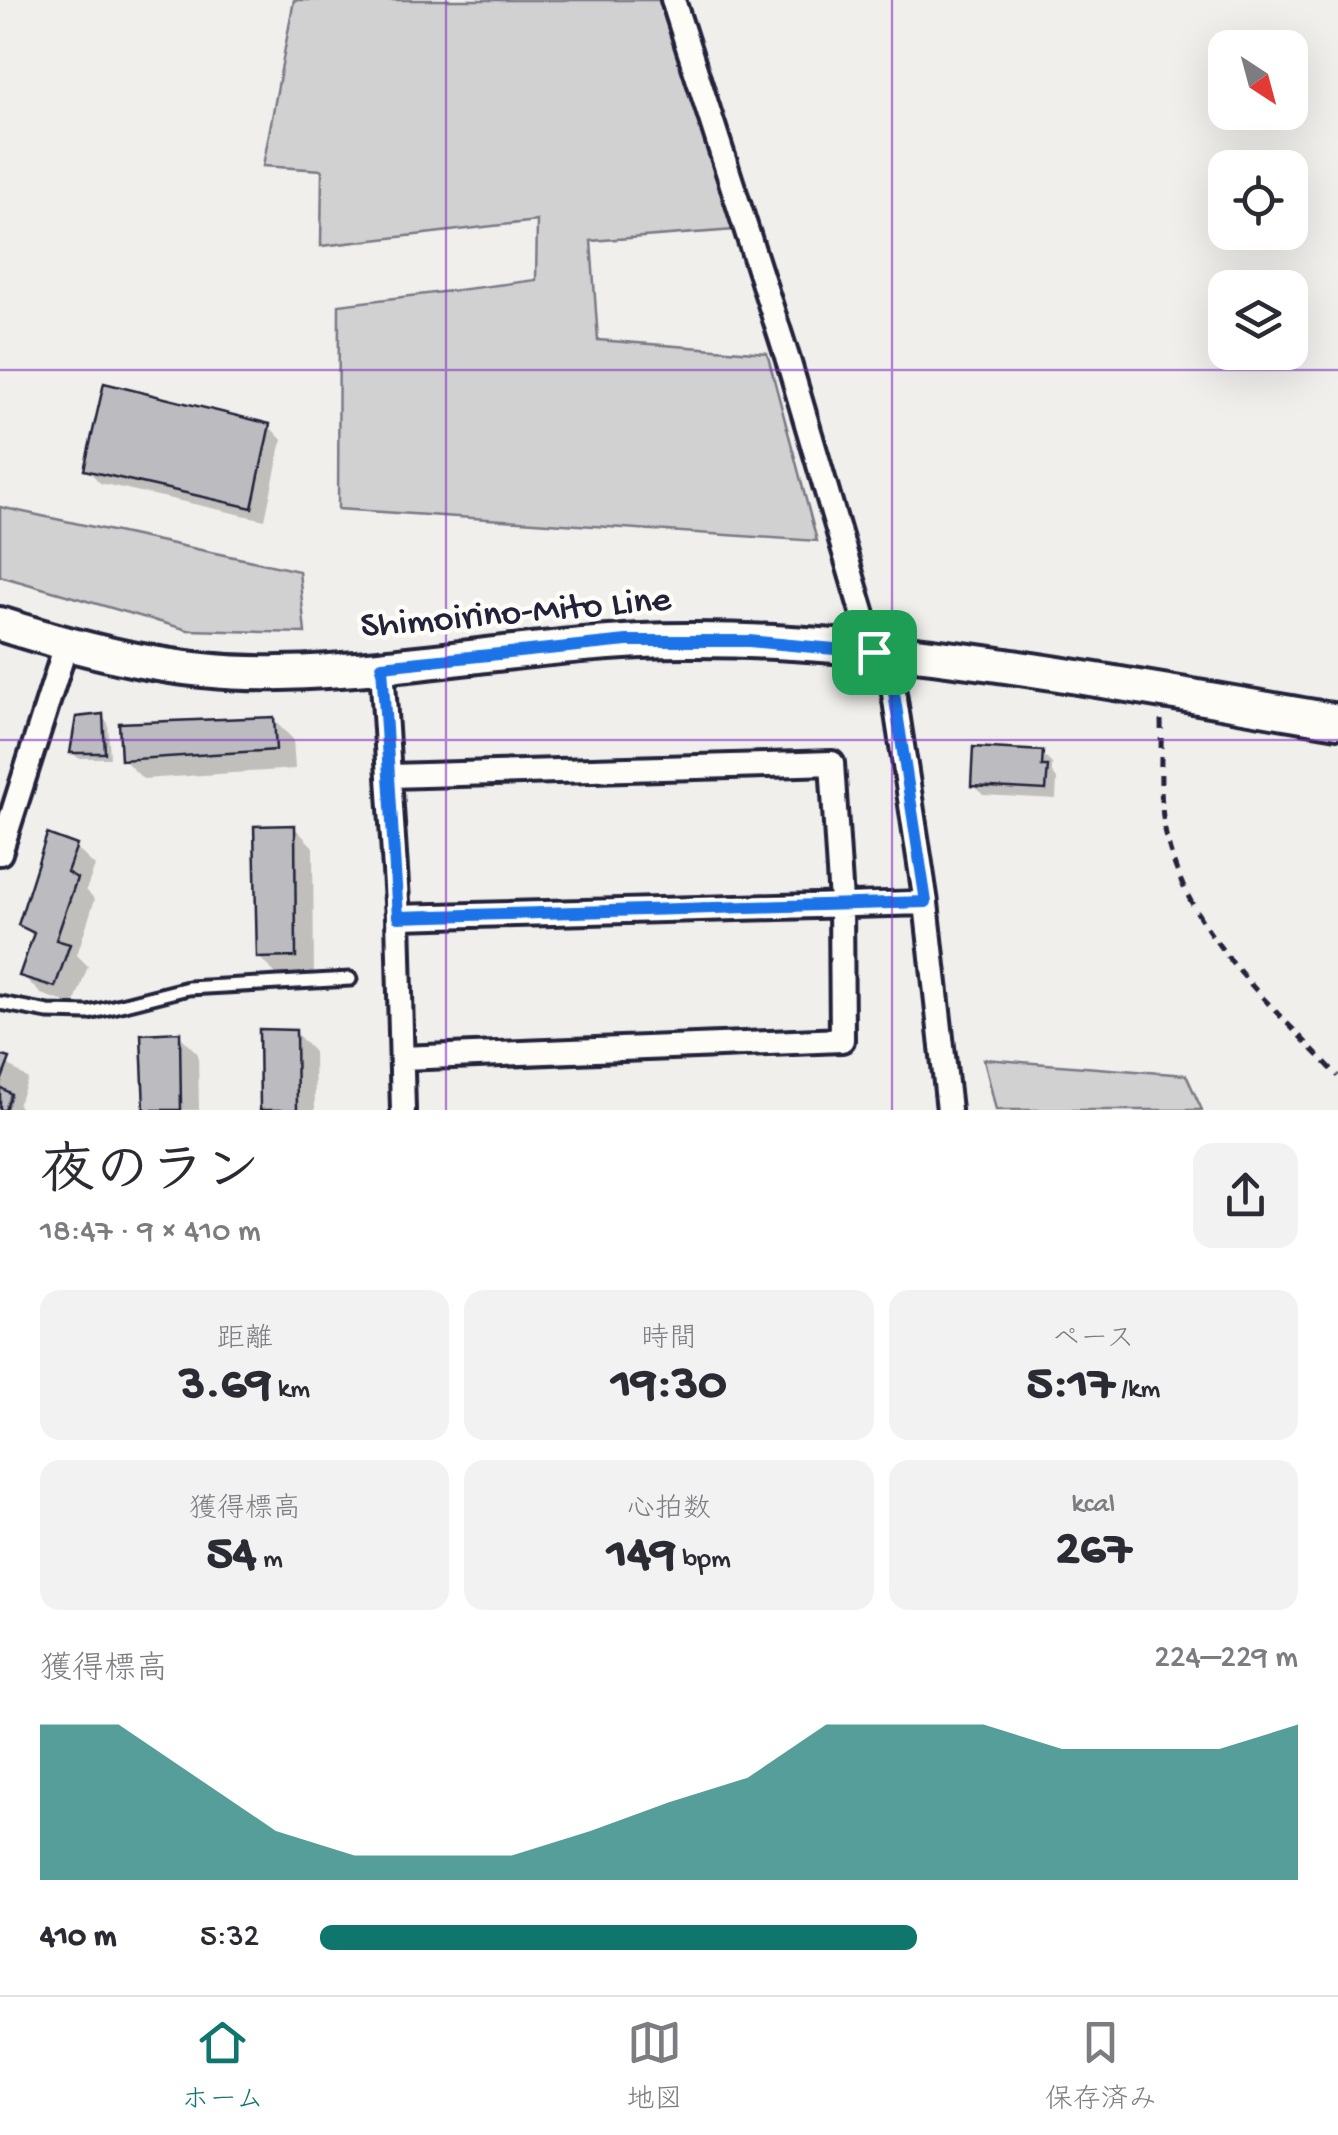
<!DOCTYPE html>
<html lang="ja">
<head>
<meta charset="utf-8">
<style>
  body { margin:0; font-family:"Gochi Hand","Klee One",sans-serif; background:#f2f2f3; color:#2b2b33; height:100vh; display:flex; flex-direction:column; font-size:38px; white-space:nowrap }
  * { box-sizing:border-box; margin:0 }
  p { font-size:32px; color:#7c7c81 }
  .icon { flex:none; width:55px; height:55px; fill:none; stroke:currentColor; stroke-width:2; stroke-linecap:round; stroke-linejoin:round }
  .map { position:relative; height:1110px; overflow:hidden }
  .side { display:flex; flex-direction:column; background:#fff; flex:1 }
  .side>* { flex:none }
  .needle { width:65px; rotate:144deg }
  .fabs { position:absolute; left:1208px; top:30px; display:grid; gap:20px }
  .fabs a { display:grid; place-items:center; width:100px; height:100px; border-radius:20px; background:#fff; box-shadow:0 10px 40px #0002; font-size:50px }
  .pin { position:absolute; display:grid; place-items:center; width:85px; height:85px; color:#fff; margin:-42px; border-radius:20px; box-shadow:0 5px 15px #0006 }
  .round { display:grid; place-items:center; flex:none; width:105px; height:105px; border-radius:20px; background:#f2f2f3 }
  .headline { display:flex; align-items:center; justify-content:space-between; height:170px; padding:0 40px }
  h1 { font-size:55px; font-weight:700; line-height:75px }
  .stats { display:grid; grid-template-columns:repeat(3,1fr); gap:15px; height:170px; padding:10px 40px }
  .stats div { display:grid; align-content:center; border-radius:20px; background:#f2f2f3; text-align:center }
  .stats b { font-size:50px; font-weight:700 }
  .stats small { font-size:28px; font-weight:400 }
  .stats p { font-size:28px }
  .chart { height:280px; padding:20px 40px }
  .chart p { display:flex; justify-content:space-between }
  .chart svg { width:100%; height:180px; margin-top:10px; fill:#0f766e; opacity:.7 }
  ul { padding:0 40px; list-style:none; font-size:32px }
  li { display:grid; grid-template-columns:160px 120px 1fr; align-items:center; height:75px }
  li i { height:25px; border-radius:12px; background:#0f766e }
  .tab-bar { display:flex; justify-content:space-around; align-items:center; height:140px; border-top:2px solid #e1e1e2; background:#fff; font-size:28px; color:#7c7c81 }
  .tab-bar a { display:grid; justify-items:center; gap:5px }
  .tab-bar .active { color:#0f766e }
  .map>svg:first-child { display:block }
  .green { fill:#d2d1d1; stroke:#7a7a86; stroke-width:2.5 }
  .shadow { fill:#0003 }
  .building { fill:#bcbcc0; stroke:#22223b; stroke-width:2.5 }
  .lines { fill:none; stroke-linecap:round; stroke-linejoin:round }
  .service-casing { stroke:#22223b; stroke-width:19 }
  .minor-casing { stroke:#22223b; stroke-width:30 }
  .secondary-casing { stroke:#22223b; stroke-width:40 }
  .path { stroke:#22223b; stroke-width:5; stroke-dasharray:10 8; stroke-linecap:butt }
  .service { stroke:#fdfcf7; stroke-width:11 }
  .minor { stroke:#fdfcf7; stroke-width:22 }
  .secondary { stroke:#fdfcf7; stroke-width:32 }
  .route-casing { stroke:#fff; stroke-width:20 }
  .route { stroke:#1a73e8; stroke-width:12 }
  .grid { fill:none; stroke:#7b2cbf; stroke-width:2.5; stroke-opacity:0.55 }
  .labels { text-anchor:middle; dominant-baseline:central; stroke-width:9; stroke-linejoin:round; paint-order:stroke }
  .street-label { font-size:38px; fill:#22223b; stroke:#fdfcf7 }
</style>
</head>
<body>
<div class="map">
<svg width="1338" height="1110" viewBox="0 0 1338 1110">
  <rect width="100%" height="100%" fill="#f0efec"/>
  <filter id="ink" filterUnits="userSpaceOnUse"><feTurbulence type="fractalNoise" baseFrequency=".01" numOctaves="2"/><feDisplacementMap in="SourceGraphic" scale="20" xChannelSelector="R" yChannelSelector="G"/><feConvolveMatrix kernelMatrix="1 2 1 2 8 2 1 2 1" color-interpolation-filters="sRGB"/></filter>
  <g filter="url(#ink)">
    <path class="green" d="M294,0H661L734,230L591,241L598,340L767,353L817,541L338,509L339,305L536,280L537,221L321,246L322,170L263,166Z
      M0,507L299,571L305,633L188,630L0,576Z
      M984,1059L1186,1075L1202,1110H996Z"/>
    <path class="shadow" d="M269,426L282,440L265,520L100,483L87,469Z
      M102,717L108,723L110,758H78L72,752Z
      M273,720L293,739L295,769L143,779L123,759Z
      M1042,754L1052,764V773L1057,779L1056,799L983,795L973,785Z
      M294,827L313,847L314,976L279,977L259,957Z
      M75,847L95,866L86,890L95,899L77,955L88,966L74,1005L41,994L22,975L35,938L21,924Z
      M295,1032L314,1052L315,1110H262Z
      M179,1035L198,1054L199,1110H146Z
      M0,1058L28,1079L18,1105L23,1110H0Z"/>
    <path class="building" d="M104,383L270,424L252,508L84,470Z
      M103,714L105,753H70L76,717Z
      M274,717L276,750L121,760L119,723Z
      M973,747L1043,751L1042,766H1048L1046,790L971,786Z
      M295,825L296,957L257,958L254,826Z
      M47,834L77,845L67,872L77,878L56,940L70,944L55,987L19,976L34,933L18,925Z
      M259,1029L296,1030L297,1110H260Z
      M180,1032L181,1110H144L141,1034Z
      M0,1055L10,1058L0,1084Z
      M0,1087L11,1094L5,1110H0Z"/>
    <g class="lines">
      <g class="service-casing">
        <path id="service" d="M0,1003L48,1012L89,1013L188,988L350,979"/>
      </g>
      <g class="minor-casing">
        <path id="minor" d="M673,0L789,363L874,652
          M888,654L926,903L949,1110
          M382,667L398,917L403,1110
          M390,776L832,763L841,902L842,1040L402,1058
          M0,853L66,645
          M398,917L926,903"/>
      </g>
      <g class="secondary-casing">
        <path id="secondary" d="M0,624C92,653 184,676 281,673C417,670 551,640 687,640C900,639 1128,686 1338,721"/>
      </g>
      <path class="path" d="M1161,720C1162,758 1158,798 1166,835C1188,935 1272,1005 1338,1076"/>
      <use href="#service" class="service"/>
      <use href="#minor" class="minor"/>
      <use href="#secondary" class="secondary"/>
    </g>
  </g>
  <g class="lines" filter="url(#ink)">
    <g class="route-casing">
      <path id="route" d="M627,641H749L888,654L926,902L398,917L382,666Z"/>
    </g>
    <use href="#route" class="route"/>
  </g>
  <path class="grid" d="M446,0V1110M892,0V1110M0,370H1338M0,740H1338"/>
  <g class="labels">
    <g class="street-label">
      <text transform="translate(516 615) rotate(-5)">Shimoirino-Mito Line</text>
    </g>
  </g>
</svg>
<div class="fabs">
<a><svg class="needle" viewBox="-14 -14 28 28"><path d="M0-13l5 13h-10z" fill="#e53935"/><path d="M0 13l5-13h-10z" fill="#7c7c81"/></svg></a>
<a><svg class="icon" aria-label="locate" viewBox="0 0 24 24"><circle cx="12" cy="12" r="6"/><path d="M12 2v4M12 18v4M2 12h4M18 12h4"/></svg></a>
<a><svg class="icon" aria-label="layers" viewBox="0 0 24 24"><path d="M12 4l9 5-9 5-9-5zM3 14l9 5 9-5"/></svg></a>
</div>
<div class="pin" style="left:874px;top:652px;background:#1e9e55"><svg class="icon" aria-label="arrive" viewBox="0 0 24 24"><path d="M6 21V4h12l-3 4 3 4H6"/></svg></div>
</div>
<section class="side">
<div class="headline"><div><h1>夜のラン</h1><p>18:47 · 9 × 410 m</p></div><a class="round"><svg class="icon" aria-label="share" viewBox="0 0 24 24"><path d="M12 15V3M7 8l5-5 5 5M5 13v7h14v-7"/></svg></a></div>
<div class="stats">
<div><p>距離</p><b>3.69<small> km</small></b></div>
<div><p>時間</p><b>19:30</b></div>
<div><p>ペース</p><b>5:17<small> /km</small></b></div>
</div>
<div class="stats">
<div><p>獲得標高</p><b>54<small> m</small></b></div>
<div><p>心拍数</p><b>149<small> bpm</small></b></div>
<div><p>kcal</p><b>267</b></div>
</div>
<div class="chart"><p><span>獲得標高</span>224–229 m</p>
<svg viewBox="0 0 160 44" preserveAspectRatio="none"><path d="M0 44V6L10 6L20 19L30 32L40 38L50 38L60 38L70 32L80 25L90 19L100 6L110 6L120 6L130 12L140 12L150 12L160 6V44z"/></svg>
</div>
<ul>
<li><b>410 m</b>5:32<i style="width:61%"></i></li>
</ul>
</section>
<nav class="tab-bar">
<a class="active"><svg class="icon" aria-label="home" viewBox="0 0 24 24"><path d="M3 11l9-7 9 7M6 9v11h12V9"/></svg>ホーム</a>
<a><svg class="icon" aria-label="map" viewBox="0 0 24 24"><path d="M3 6l6-2 6 2 6-2v14l-6 2-6-2-6 2zM9 4v14M15 6v14"/></svg>地図</a>
<a><svg class="icon" aria-label="saved" viewBox="0 0 24 24"><path d="M7 4h10v16l-5-4-5 4z"/></svg>保存済み</a>
</nav>
</body>
</html>
